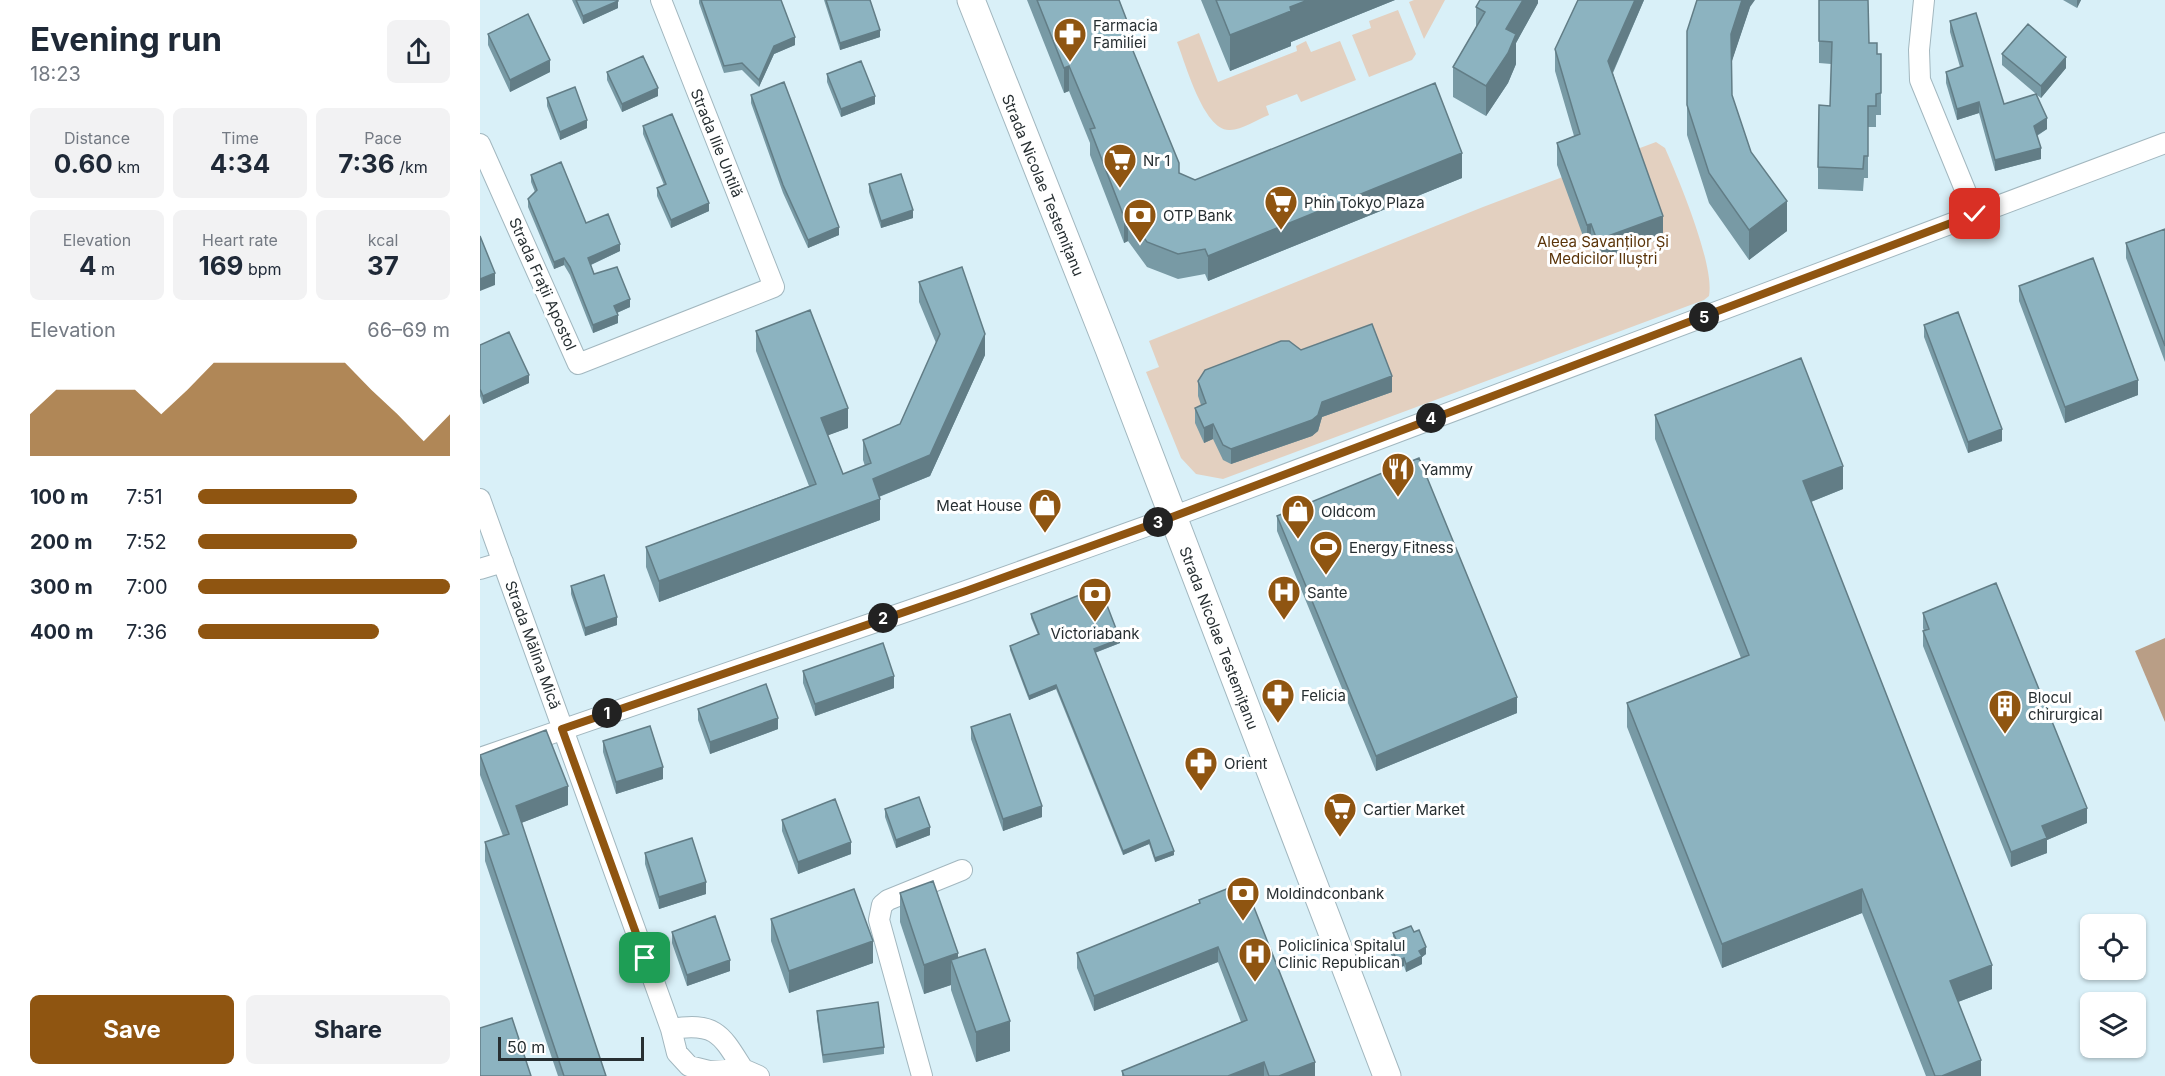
<!DOCTYPE html>
<html lang="en">
<head>
<meta charset="utf-8">
<style>
  body { margin:0; font-family:Inter,sans-serif; background:#f2f2f3; color:#1f2937; height:100vh; display:flex; flex-direction:column; font-size:22px; white-space:nowrap }
  * { box-sizing:border-box; margin:0 }
  p { font-size:20px; color:#747a83 }
  .icon { flex:none; width:33px; height:33px; fill:none; stroke:currentColor; stroke-width:2; stroke-linecap:round; stroke-linejoin:round }
  .map { position:relative; flex:1; overflow:hidden }
  .panel { display:flex; flex-direction:column; background:#fff; width:480px }
  .panel>* { flex:none }
  .controls { position:absolute; left:1600px; top:914px; display:grid; gap:12px }
  .controls a { display:grid; place-items:center; width:66px; height:66px; border-radius:9px; background:#fff; box-shadow:0 2px 4px #0004; font-size:30px }
  .scale { position:absolute; left:18px; bottom:15px; width:146px; box-sizing:border-box; padding-left:6px; border:3px solid #272f32; border-top:0; font-size:16px; line-height:21px; white-space:nowrap; color:#272f32; -webkit-text-stroke:4px #fff; paint-order:stroke }
  .pin { position:absolute; display:grid; place-items:center; width:51px; height:51px; color:#fff; margin:-26px; border-radius:12px; box-shadow:0 3px 9px #0006 }
  .km { position:absolute; width:30px; height:30px; margin:-15px; border-radius:50%; background:#222; color:#fff; font-size:16px; line-height:30px; text-align:center }
  .round { display:grid; place-items:center; flex:none; width:63px; height:63px; border-radius:9px; background:#f2f2f3 }
  .head { display:flex; align-items:center; justify-content:space-between; height:102px; padding:0 30px }
  h1 { font-size:33px; font-weight:700; line-height:45px }
  .figures { display:grid; grid-template-columns:repeat(3,1fr); gap:9px; height:102px; padding:6px 30px }
  .figures div { display:grid; align-content:center; border-radius:9px; background:#f2f2f3; text-align:center }
  .figures b { font-size:26px; font-weight:700 }
  .figures small { font-size:16px; font-weight:400 }
  .figures p { font-size:16px }
  .chart { height:168px; padding:12px 30px }
  .chart p { display:flex; justify-content:space-between }
  .chart svg { width:100%; height:108px; margin-top:6px; fill:#8f5511; opacity:.7 }
  .action { display:flex; gap:12px; margin-top:auto; padding:12px 30px }
  .action a { flex:1; height:69px; border-radius:9px; background:#8f5511; color:#fff; font-size:24px; font-weight:700; line-height:69px; text-align:center }
  .action a+a { background:#f2f2f3; color:#1f2937 }
  ul { padding:0 30px; list-style:none; font-size:20px }
  li { display:grid; grid-template-columns:96px 72px 1fr; align-items:center; height:45px }
  li i { height:15px; border-radius:8px; background:#8f5511 }
  main { display:flex; flex:1; min-height:0 }
  .map>svg:first-child { display:block }
  .green { fill:#e3d0c0 }
  .water { fill:#b99e86 }
  .lines { fill:none; stroke-linecap:round; stroke-linejoin:round }
  .street-casing { stroke:#a2b7bf; stroke-width:22 }
  .secondary-casing { stroke:#a2b7bf; stroke-width:29 }
  .street { stroke:#fff; stroke-width:20 }
  .secondary { stroke:#fff; stroke-width:27 }
  .wall { fill:#789aa5 }
  .shaded-wall { fill:#627d86 }
  .building { fill:#8cb3c0; stroke:#627d86; stroke-width:1.5 }
  .route-casing { stroke:#fff; stroke-width:12 }
  .route { stroke:#8f5511; stroke-width:8 }
  .labels { text-anchor:middle; dominant-baseline:central; stroke-width:6; stroke-linejoin:round; paint-order:stroke }
  .poi-label { font-size:15px; fill:#272f32; stroke:#fff; text-anchor:start }
  .street-label { font-size:15px; fill:#272f32; stroke:#fff }
  .park-label { font-size:15px; fill:#5a3409; stroke:#fff }
</style>
</head>
<body>
<main>
<section class="panel">
<div class="head"><div><h1>Evening run</h1><p>18:23</p></div><a class="round"><svg class="icon" aria-label="share" viewBox="0 0 24 24"><path d="M12 15V3M7 8l5-5 5 5M5 13v7h14v-7"/></svg></a></div>
<div class="figures">
<div><p>Distance</p><b>0.60<small> km</small></b></div>
<div><p>Time</p><b>4:34</b></div>
<div><p>Pace</p><b>7:36<small> /km</small></b></div>
</div>
<div class="figures">
<div><p>Elevation</p><b>4<small> m</small></b></div>
<div><p>Heart rate</p><b>169<small> bpm</small></b></div>
<div><p>kcal</p><b>37</b></div>
</div>
<div class="chart"><p><span>Elevation</span>66–69 m</p>
<svg viewBox="0 0 160 44" preserveAspectRatio="none"><path d="M0 44V27L10 17L20 17L30 17L40 17L50 27L60 17L70 6L80 6L90 6L100 6L110 6L120 6L130 17L140 27L150 38L160 27V44z"/></svg>
</div>
<ul>
<li><b>100 m</b>7:51<i style="width:63%"></i></li>
<li><b>200 m</b>7:52<i style="width:63%"></i></li>
<li><b>300 m</b>7:00<i style="width:100%"></i></li>
<li><b>400 m</b>7:36<i style="width:72%"></i></li>
</ul>
<div class="action"><a>Save</a><a>Share</a></div>
</section>
<div class="map">
<svg width="1685" height="1076" viewBox="0 0 1685 1076">
  <rect width="100%" height="100%" fill="#d9f0f8"/>
  <path class="green" d="M934,0H965L944,39L929,2Z
    M918,10L936,54L932,60L889,77L872,35L891,28L889,21Z
    M719,33L738,82L817,51L816,46L826,41L831,52L860,41L876,80L821,102L817,94L786,106L789,115C778,119 762,130 750,130C724,132 705,62 697,42Z
    M1176,142L1185,148C1198,178 1235,265 1229,296L1224,300L743,479L716,474L701,458L666,372L679,367L669,341L1003,207Z"/>
  <path class="water" d="M1685,638V722L1655,651Z"/>
  <g class="lines">
    <g class="street-casing">
      <path id="street" d="M1444,0L1439,50L1440,80L1495,214
        M0,144L98,364L294,287L181,0
        M0,499L191,1029L197,1053L209,1066L229,1071L263,1069L279,1076
        M0,569L23,562
        M0,758L486,591L692,517L1685,143
        M191,1029C236,1022 241,1034 263,1069
        M442,1076L399,920L402,905L408,900L482,870"/>
    </g>
    <g class="secondary-casing">
      <path id="secondary" d="M491,0L629,349L907,1076"/>
    </g>
    <use href="#street" class="street"/>
    <use href="#secondary" class="secondary"/>
  </g>
  <path class="wall" d="M92,0H138V8L103,24Z
    M219,0H301L315,45L294,54L279,87L262,70L244,73L219,3Z
    M344,0H390L400,37L360,50Z
    M547,0H639L654,55L699,173L715,180L982,178L728,281L725,274L698,279L667,267L648,241L644,243L610,155V143L589,91L584,93Z
    M721,0H915L811,42V46L750,71Z
    M1058,0V3L1036,43V64L1028,83L1006,116L973,97V67L996,27V7Z
    M1098,0H1164L1133,73L1183,238L1117,262L1111,246L1107,247L1077,165V143L1094,136L1075,71V49Z
    M1339,0L1389,43L1397,54H1401V115H1396V127H1388V178H1384L1383,191L1338,189V167L1350,106L1351,64L1339,63Z
    M1583,0H1601L1597,8Z
    M1270,7L1251,63L1252,95L1271,152L1307,231L1269,260L1229,203L1207,135V31Z
    M1470,21L1524,104L1556,94L1522,65V54L1586,68L1561,98L1557,95L1567,129L1557,136L1561,159L1515,171L1499,113L1477,120L1466,83V72L1480,67L1470,32Z
    M8,34L70,72L30,92L8,45Z
    M127,72L178,96L142,112L127,80Z
    M347,74L395,104L361,117L347,82Z
    M271,95L359,235L328,248L303,193L271,103Z
    M67,98L107,128L80,140L67,106Z
    M163,126L229,211L191,228L177,196V188L184,185L163,134Z
    M51,175L140,251L111,265L114,274L150,307L137,313L138,323L113,333L90,275L84,265L74,269L48,207V199L55,192L51,182Z
    M389,184L433,218L401,228L389,192Z
    M1685,229V362L1646,258V243Z
    M439,282L505,355L450,476L399,497L400,520L179,602L166,567V547L329,486L276,351V331L368,428L348,435L363,474L385,466L383,460V440L420,424L456,343L439,302Z
    M1539,286L1658,395L1585,423L1539,301Z
    M1444,325L1522,441L1488,453L1444,337Z
    M0,345L49,383L3,404L0,396Z
    M821,350L912,392L842,417L838,431L832,436L751,464L743,460L733,439L724,443L715,423V408L721,405L718,396V381Z
    M1175,415L1363,489L1331,502L1512,989L1478,1002L1501,1076H1446L1382,913L1242,968L1147,727V703L1261,658L1175,439Z
    M797,516L1037,713L896,771L797,531Z
    M91,586L137,625L105,636L91,594Z
    M1443,613L1607,823L1567,840V853L1531,867L1443,646V631H1444L1443,628Z
    M551,614L640,643L615,653L694,855L675,862L669,844L643,855L576,689L549,700L530,650V646L558,635L551,618Z
    M323,671L414,688L335,716L323,683Z
    M218,709L298,729L230,754L218,720Z
    M491,727L562,817L523,831L491,739Z
    M123,741L183,779L136,794L123,752Z
    M0,755L88,805L41,823L126,1076H78L5,861V842L23,836L0,775Z
    M405,809L450,835L416,848L405,817Z
    M302,820L371,854L318,874L302,831Z
    M165,853L226,894L179,909L165,864Z
    M420,893L478,958L530,1051L496,1062L471,990V985L444,994L420,922Z
    M719,900L835,1076H642V1071L761,1022L738,962L614,1011L597,968V953L719,904Z
    M291,919L393,963L309,993L291,941Z
    M192,932L250,971L207,986L192,943Z
    M913,933L946,954L942,957V964L926,972L924,966L917,968L909,950V942L913,940Z
    M337,1011L404,1047V1054L343,1063L337,1019Z"/>
  <path class="shaded-wall" d="M828,0H915L811,42V46L750,71V35L810,7Z
    M1043,0H1058V3L1036,43V64L1028,83L1006,116V86L1026,29Z
    M1155,0H1164L1128,83V61Z
    M1262,0H1275L1270,7L1251,64V34Z
    M1597,0H1601L1597,8Z
    M138,1V8L103,24V16Z
    M400,30V37L360,50V43Z
    M315,37V45L294,54L279,87V80L294,46Z
    M654,39V64L649,41Z
    M1586,57V68L1561,98V86Z
    M70,60V72L30,92V80Z
    M589,66V91L584,93V68Z
    M178,88V96L142,112V104Z
    M395,96V104L361,117V109Z
    M1499,102V113L1477,120V109Z
    M1567,118V129L1554,137V126Z
    M107,120V128L80,140V132Z
    M1561,148V159L1515,171V160Z
    M982,153V178L728,281V256Z
    M1307,201V231L1269,260V230Z
    M229,203V211L191,228V220Z
    M433,210V218L401,228V221Z
    M648,216V241L644,243V217Z
    M1183,216V238L1117,262V240Z
    M1111,224V246L1107,247V225Z
    M359,227V235L328,248V240Z
    M140,244V251L108,266V258Z
    M84,258V265L74,269V262Z
    M15,273V285L0,291V279Z
    M150,299V307L134,314V306Z
    M138,315V323L113,333V325Z
    M505,334V355L450,476L393,499V479Z
    M49,375V383L3,404V396Z
    M912,376V392L842,417L838,431L832,436L751,464V449L842,402Z
    M1658,380V395L1585,423V407Z
    M368,408V428L341,438V418Z
    M733,424V439L724,443V428Z
    M1522,429V441L1488,453V442Z
    M1363,466V489L1323,505V481Z
    M400,499V520L179,602V581Z
    M137,617V625L105,636V628Z
    M640,639V643L614,653V649Z
    M414,676V688L335,716V704Z
    M576,685V689L549,700V696Z
    M1037,697V713L896,771V756Z
    M298,718V729L230,754V742Z
    M183,767V779L136,794V782Z
    M88,786V805L36,825V806Z
    M562,806V817L523,831V819Z
    M1607,808V823L1567,840V853L1531,867V852L1562,826Z
    M450,827V835L416,848V840Z
    M669,840V844L643,855V851Z
    M371,842V854L318,874V862Z
    M694,851V855L675,862V858Z
    M226,882V894L179,909V897Z
    M1382,889V913L1242,968V944Z
    M393,941V963L309,993V971Z
    M738,947V962L614,1011V996Z
    M946,947V954L942,957V964L926,972V964L939,951Z
    M478,953V979L471,960V985L444,994V965Z
    M924,958V966L917,968V961Z
    M250,960V971L207,986V975Z
    M1512,965V989L1470,1005V981Z
    M530,1021V1051L496,1062V1032Z
    M1501,1060V1076H1462Z
    M784,1062V1076H748Z
    M835,1062V1076H799Z"/>
  <path class="building" d="M96,0H138V1L103,16Z
    M221,0H301L315,37L294,46L279,80L262,63L244,66Z
    M346,0H390L400,30L360,43Z
    M557,0H639L654,39L649,41L699,163V173L715,180L955,83L982,153L728,256L725,249L698,254L667,242L648,216L644,217L610,129L615,128L589,66L584,68Z
    M736,0H828L810,7L811,11L750,35Z
    M1000,0H1043L1026,29L1036,34L1028,53L1006,86L973,67L1005,12L996,7Z
    M1098,0H1155L1128,61L1183,216L1117,240L1111,224L1107,225L1077,143L1100,134L1075,49Z
    M1217,0H1262L1251,34L1252,95L1271,152L1307,201L1269,230L1229,173L1207,105V31Z
    M1339,0H1388L1389,43H1397V54H1401V93L1396,94V106H1388V156H1384L1383,169L1338,167L1339,105L1350,106L1352,42L1339,41Z
    M1496,13L1524,104L1556,94L1567,118L1554,126L1561,148L1515,160L1499,102L1477,109L1466,72L1483,66L1470,21Z
    M48,14L70,60L30,80L8,34Z
    M1548,24L1586,57L1561,86L1522,54Z
    M163,56L178,88L142,104L127,72Z
    M381,61L395,96L361,109L347,74Z
    M304,82L359,227L328,240L303,185L271,95Z
    M95,87L107,120L80,132L67,98Z
    M192,114L229,203L191,220L177,188L186,184L163,126Z
    M81,162L106,223L128,214L140,244L108,258L114,274L137,267L150,299L134,306L138,315L113,325L90,267L84,258L74,262L48,199L57,190L51,175Z
    M421,174L433,210L401,221L389,184Z
    M1685,229V346L1646,243Z
    M0,236L15,273L0,279Z
    M1613,258L1658,380L1585,407L1539,286Z
    M482,267L505,334L450,455L393,479L400,499L179,581L166,547L336,484L276,331L330,310L368,408L341,418L363,474L391,463L383,440L420,424L460,334L439,282Z
    M1478,312L1522,429L1488,442L1444,325Z
    M892,324L912,376L842,402L838,415L832,420L751,449L743,445L733,424L724,428L715,408L726,403L718,381L725,370L801,341H809L821,350Z
    M29,332L49,375L3,396L0,389V345Z
    M1321,358L1363,466L1323,481L1512,965L1470,981L1501,1060L1462,1076H1455L1382,889L1242,944L1147,703L1269,655L1175,415Z
    M939,458L1037,697L896,756L797,516Z
    M124,575L137,617L105,628L91,586Z
    M1516,583L1607,808L1562,826L1567,838L1531,852L1443,631L1449,629L1443,613Z
    M620,587L640,639L614,649L694,851L675,858L669,840L643,851L576,685L549,696L530,646L559,634L551,614Z
    M403,643L414,676L335,704L323,671Z
    M286,684L298,718L230,742L218,709Z
    M530,714L562,806L523,819L491,727Z
    M170,726L183,767L136,782L123,741Z
    M66,730L88,786L36,806L126,1076H84L5,842L29,834L0,755Z
    M439,797L450,827L416,840L405,809Z
    M355,799L371,842L318,862L302,820Z
    M212,838L226,882L179,897L165,853Z
    M453,881L478,953L444,965L420,893Z
    M764,882L835,1062L799,1076H789L784,1062L748,1076H644L642,1071L767,1020L738,947L614,996L597,953L720,903L719,900Z
    M374,889L393,941L309,971L291,919Z
    M235,916L250,960L207,975L192,932Z
    M931,926L934,932L939,930L946,947L939,951L942,956L926,964L924,958L917,961L909,942L916,939L913,933Z
    M505,949L530,1021L496,1032L471,960Z
    M398,1002L404,1047L343,1055L337,1011Z
    M32,1018L51,1076H0V1028Z"/>
  <g class="lines">
    <g class="route-casing">
      <path id="route" d="M165,958L82,729L486,591L692,517L1495,214"/>
    </g>
    <use href="#route" class="route"/>
  </g>
  <defs>
    <g id="pharmacy-pin" transform="scale(1.725)"><path d="M0 17L-7.5 6A9.5 9.5 0 1 1 7.5 6Z" fill="#8f5511" stroke="#fff"/><path d="M-2-6h4v4h4v4h-4v4h-4v-4h-4v-4h4Z" fill="#fff"/></g>
    <g id="supermarket-pin" transform="scale(1.725)"><path d="M0 17L-7.5 6A9.5 9.5 0 1 1 7.5 6Z" fill="#8f5511" stroke="#fff"/><path d="M-6-5.5h2.5l.6 2H6L4.5 2H-2.5L-4.4-4H-6ZM-1.5 3.2a1.3 1.3 0 1 0 .1 0ZM3 3.2a1.3 1.3 0 1 0 .1 0Z" fill="#fff"/></g>
    <g id="bank-pin" transform="scale(1.725)"><path d="M0 17L-7.5 6A9.5 9.5 0 1 1 7.5 6Z" fill="#8f5511" stroke="#fff"/><path d="M-6-4H6V4H-6ZM0-2.3a2.3 2.3 0 1 0 0 4.6a2.3 2.3 0 1 0 0-4.6Z" fill="#fff"/></g>
    <g id="restaurant-pin" transform="scale(1.725)"><path d="M0 17L-7.5 6A9.5 9.5 0 1 1 7.5 6Z" fill="#8f5511" stroke="#fff"/><path d="M-5-6h1v4h1v-4h1v4h1v-4h1v5L-1.5 .5V6h-2V.5L-5-1ZM5-6V6H3V1.5H1.5Q1.5-4 5-6Z" fill="#fff"/></g>
    <g id="shop-pin" transform="scale(1.725)"><path d="M0 17L-7.5 6A9.5 9.5 0 1 1 7.5 6Z" fill="#8f5511" stroke="#fff"/><path d="M-5-2.5h2.3a2.7 3.5 0 0 1 5.4 0H5L5.5 6h-11ZM-1.5-2.5h3a1.5 2.3 0 0 0-3 0Z" fill="#fff"/></g>
    <g id="stadium-pin" transform="scale(1.725)"><path d="M0 17L-7.5 6A9.5 9.5 0 1 1 7.5 6Z" fill="#8f5511" stroke="#fff"/><path d="M0-5a6.5 5 0 1 0 0 10a6.5 5 0 1 0 0-10ZM-3.5-1.8h7v3.6h-7Z" fill="#fff"/></g>
    <g id="hospital-pin" transform="scale(1.725)"><path d="M0 17L-7.5 6A9.5 9.5 0 1 1 7.5 6Z" fill="#8f5511" stroke="#fff"/><path d="M-5-5h3v3.5h4V-5h3V5h-3V1.5h-4V5h-3Z" fill="#fff"/></g>
    <g id="building-pin" transform="scale(1.725)"><path d="M0 17L-7.5 6A9.5 9.5 0 1 1 7.5 6Z" fill="#8f5511" stroke="#fff"/><path d="M-4-6H4V6H1V3H-1V6H-4ZM-2.5-4.3h1.7v1.8h-1.7ZM.8-4.3h1.7v1.8H.8ZM-2.5-1h1.7V.8h-1.7ZM.8-1h1.7V.8H.8Z" fill="#fff"/></g>
  </defs>
  <g fill-rule="evenodd">
    <use href="#pharmacy-pin" x="590" y="34"/>
    <use href="#supermarket-pin" x="640" y="160"/>
    <use href="#supermarket-pin" x="801" y="202"/>
    <use href="#bank-pin" x="660" y="215"/>
    <use href="#restaurant-pin" x="918" y="469"/>
    <use href="#shop-pin" x="565" y="505"/>
    <use href="#shop-pin" x="818" y="511"/>
    <use href="#stadium-pin" x="846" y="547"/>
    <use href="#hospital-pin" x="804" y="592"/>
    <use href="#bank-pin" x="615" y="594"/>
    <use href="#pharmacy-pin" x="798" y="695"/>
    <use href="#building-pin" x="1525" y="706"/>
    <use href="#pharmacy-pin" x="721" y="763"/>
    <use href="#supermarket-pin" x="860" y="809"/>
    <use href="#bank-pin" x="763" y="893"/>
    <use href="#hospital-pin" x="775" y="954"/>
  </g>
  <g class="labels">
    <g class="poi-label">
      <text x="613" y="25">Farmacia<tspan x="613" dy="17">Familiei</tspan></text>
      <text x="663" y="160">Nr 1</text>
      <text x="824" y="202">Phin Tokyo Plaza</text>
      <text x="683" y="215">OTP Bank</text>
      <text x="941" y="469">Yammy</text>
      <text x="542" y="505" text-anchor="end">Meat House</text>
      <text x="841" y="511">Oldcom</text>
      <text x="869" y="547">Energy Fitness</text>
      <text x="827" y="592">Sante</text>
      <text x="615" y="633" text-anchor="middle">Victoriabank</text>
      <text x="821" y="695">Felicia</text>
      <text x="1548" y="697">Blocul<tspan x="1548" dy="17">chirurgical</tspan></text>
      <text x="744" y="763">Orient</text>
      <text x="883" y="809">Cartier Market</text>
      <text x="786" y="893">Moldindconbank</text>
      <text x="798" y="945">Policlinica Spitalul<tspan x="798" dy="17">Clinic Republican</tspan></text>
    </g>
    <g class="street-label">
      <text transform="translate(237 143) rotate(68)">Strada Ilie Untilă</text>
      <text transform="translate(563 185) rotate(68)">Strada Nicolae Testemițanu</text>
      <text transform="translate(63 284) rotate(66)">Strada Frații Apostol</text>
      <text transform="translate(739 638) rotate(69)">Strada Nicolae Testemițanu</text>
      <text transform="translate(53 645) rotate(70)">Strada Mălina Mică</text>
    </g>
    <g class="park-label">
      <text x="1123" y="241">Aleea Savanților Și<tspan x="1123" dy="17">Medicilor Iluștri</tspan></text>
    </g>
  </g>
</svg>
<div class="controls">
<a><svg class="icon" aria-label="locate" viewBox="0 0 24 24"><circle cx="12" cy="12" r="6"/><path d="M12 2v4M12 18v4M2 12h4M18 12h4"/></svg></a>
<a><svg class="icon" aria-label="layers" viewBox="0 0 24 24"><path d="M12 4l9 5-9 5-9-5zM3 14l9 5 9-5"/></svg></a>
</div>
<div class="scale">50 m</div>
<div class="pin" style="left:165px;top:958px;background:#1e9e55"><svg class="icon" aria-label="arrive" viewBox="0 0 24 24"><path d="M6 21V4h12l-3 4 3 4H6"/></svg></div>
<div class="pin" style="left:1495px;top:214px;background:#d93025"><svg class="icon" aria-label="check" viewBox="0 0 24 24"><path d="M5 12l5 5 9-10"/></svg></div>
<b class="km" style="left:127px;top:713px">1</b>
<b class="km" style="left:403px;top:618px">2</b>
<b class="km" style="left:678px;top:522px">3</b>
<b class="km" style="left:951px;top:418px">4</b>
<b class="km" style="left:1224px;top:317px">5</b>
</div>
</main>
</body>
</html>
